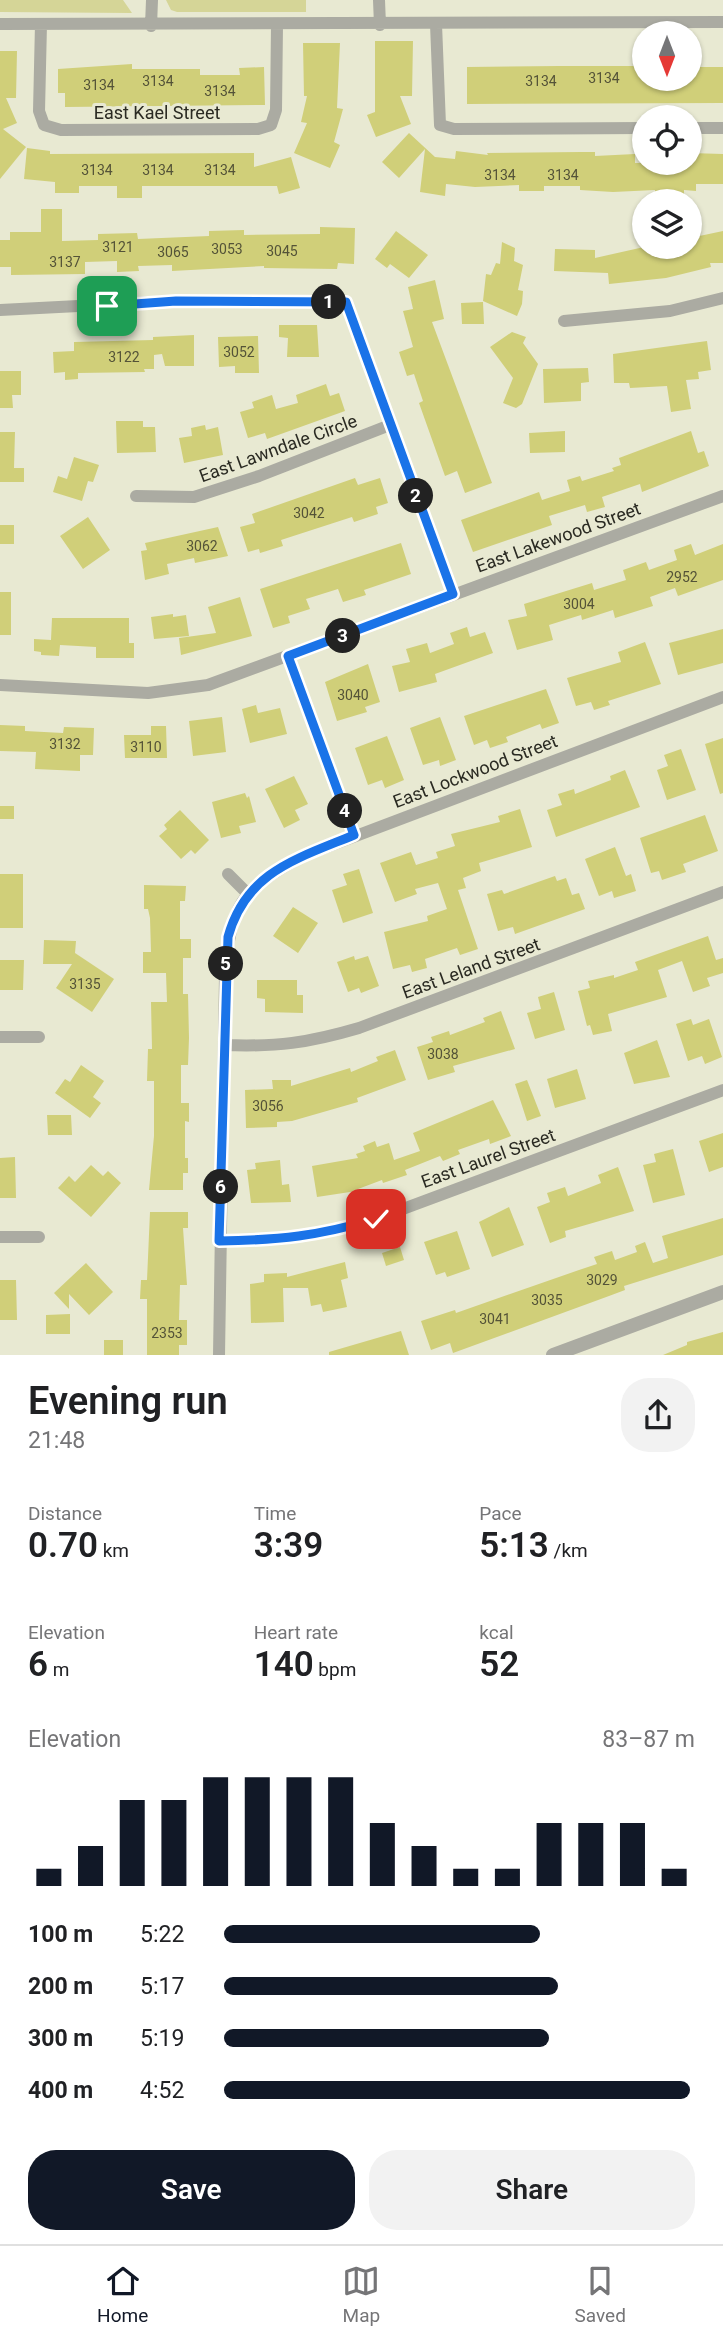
<!DOCTYPE html>
<html lang="en">
<head>
<meta charset="utf-8">
<style>
  body { margin:0; font-family:Roboto,sans-serif; background:#f2f2f2; color:#202124; height:100vh; display:flex; flex-direction:column; font-size:26px; white-space:nowrap }
  * { box-sizing:border-box; margin:0 }
  p { font-size:23px; color:#757577 }
  .icon { flex:none; width:38px; height:38px; fill:none; stroke:currentColor; stroke-width:2; stroke-linecap:round; stroke-linejoin:round }
  .map { position:relative; height:1355px; overflow:hidden }
  .details { display:flex; flex-direction:column; background:#fff; flex:1 }
  .details>* { flex:none }
  .needle { width:46px; rotate:180deg }
  .buttons { position:absolute; left:632px; top:21px; display:grid; gap:14px }
  .buttons a { display:grid; place-items:center; width:70px; height:70px; border-radius:50%; background:#fff; box-shadow:0 2px 5px #0004; font-size:35px }
  .pin { position:absolute; display:grid; place-items:center; width:60px; height:60px; color:#fff; margin:-30px; border-radius:14px; box-shadow:0 4px 10px #0006 }
  .km { position:absolute; width:35px; height:35px; margin:-18px; border-radius:50%; background:#222; color:#fff; font-size:19px; line-height:35px; text-align:center }
  .round { display:grid; place-items:center; flex:none; width:74px; height:74px; border-radius:28px; background:#f2f2f2 }
  .head { display:flex; align-items:center; justify-content:space-between; height:119px; padding:0 28px }
  h1 { font-size:38px; font-weight:600; line-height:52px }
  .stats { display:grid; grid-template-columns:repeat(3,1fr); gap:10px; height:119px; padding:7px 28px }
  .stats div { display:grid; align-content:center }
  .stats b { font-size:35px; font-weight:600 }
  .stats small { font-size:19px; font-weight:400 }
  .stats p { font-size:19px }
  .chart { height:196px; padding:14px 28px }
  .chart p { display:flex; justify-content:space-between }
  .chart svg { width:100%; height:126px; margin-top:7px; stroke:#111827; stroke-width:6 }
  .action { display:flex; gap:14px; margin-top:auto; padding:14px 28px }
  .action a { flex:1; height:80px; border-radius:28px; background:#111827; color:#fff; font-size:28px; font-weight:600; line-height:80px; text-align:center }
  .action a+a { background:#f2f2f2; color:#202124 }
  ul { padding:0 28px; list-style:none; font-size:23px }
  li { display:grid; grid-template-columns:112px 84px 1fr; align-items:center; height:52px }
  li i { height:18px; border-radius:9px; background:#111827 }
  .dock { display:flex; justify-content:space-around; align-items:center; height:98px; border-top:2px solid #e0e0e0; background:#fff; font-size:19px; color:#757577 }
  .dock a { display:grid; justify-items:center; gap:4px }
  .dock .active { color:#111827 }
  .map>svg:first-child { display:block }
  .green { fill:#d5d597 }
  .building { fill:#d0cf79 }
  .lines { fill:none; stroke-linecap:round; stroke-linejoin:round }
  .minor { stroke:#ababa2; stroke-width:12 }
  .tertiary { stroke:#ababa2; stroke-width:14 }
  .route-casing { stroke:#fff; stroke-width:14 }
  .route { stroke:#1a73e8; stroke-width:9 }
  .labels { text-anchor:middle; dominant-baseline:central; stroke-width:6; stroke-linejoin:round; paint-order:stroke }
  .number-label { font-size:14px; fill:#545338 }
  .street-label { font-size:18px; fill:#2a2a22; stroke:#e8e9d2 }
</style>
</head>
<body>
<div class="map">
<svg width="723" height="1355" viewBox="0 0 723 1355">
  <rect width="100%" height="100%" fill="#e8e9d2"/>
  <path class="green" d="M0,0H123L132,13L0,12Z
    M166,0H306V12H177L171,10Z"/>
  <path class="building" d="M375,41H413L412,96H400L411,124L376,137L367,115L375,112Z
    M303,43H340L337,108L343,109L334,142L340,145L330,168L294,153L307,123L301,122L307,96H304Z
    M0,51H17L16,98H6L17,123L3,129L26,147L0,179Z
    M132,64V69H200V75H240L239,68L264,67L265,105L65,107V93H58V69Z
    M560,66H644V79H690V67H723V103L467,104V67Z
    M409,133L435,157L455,159L456,151L488,155L487,153L581,152H595V156L635,154V163H690V153L723,154V184H696V191L684,190V197H672V192H655V190L613,192L580,190V186H544V191H519V185L475,187L446,184L445,196L420,192L425,149L399,178L382,162Z
    M27,148L50,151V154L254,153V167L291,157L300,188L279,194L277,186H142V198H117V186H79V193H55V182L24,179Z
    M41,209H62V241L98,240V234L137,233L138,239L209,236V231L244,230V235L320,234V227L355,228L354,264L338,263L337,269L264,268V266L172,271V265L138,266L139,271L117,272V261L85,262V274L11,275V267H0V240H10V232H41Z
    M396,231L428,255L409,278L390,264L387,268L375,259Z
    M723,231V263H710L711,267L666,278L609,284L608,273L554,271L555,249L595,250V258L644,247H690V238Z
    M502,242L515,248L514,261L523,265L518,290L523,291L522,304L517,316L483,301L486,274L491,275L496,263L500,264Z
    M435,280L444,319L432,322L492,483L465,493L457,471L445,476L419,403L423,401L414,374L407,376L399,352L413,347L403,311L413,309L408,287Z
    M483,302L484,324H462L461,303Z
    M279,325H317L319,357H287L288,338L279,337Z
    M512,332L526,337L523,343L538,364L522,404L516,408L503,403L513,378L490,347Z
    M194,335V366H165L162,354L154,355V369H144L145,372L78,373V379L65,380V372L54,373L53,352L74,351V342L153,340V337Z
    M258,336L259,373H235V366L219,367L218,337Z
    M707,341L711,370L698,372L699,379L686,380L691,409L671,412L667,386L630,388L629,383H614L613,354Z
    M588,368L589,382L581,383V401L544,403L543,369Z
    M0,371H21V395H12L13,408H0Z
    M326,384L330,396L339,393L345,411L267,439L265,433L248,438L240,412L254,408L252,402L272,395L276,409L298,403L296,395Z
    M116,421H143V427H155L156,452L117,453Z
    M205,425L206,430L218,427L223,455L184,463L179,438L192,436L191,428Z
    M565,431V452L530,453L529,433Z
    M691,431L698,453L704,451L709,466L642,492L640,484L602,497L605,507L587,512L585,505L549,516L552,525L473,552L461,520L539,492L542,500L570,491L567,480L580,476L582,481L614,471L612,468L621,465L619,458Z
    M0,432H15L14,468H24V482H0Z
    M74,457L99,465L93,482L88,481L82,501L53,492L58,476L67,479Z
    M355,478L358,485L380,478L388,503L376,507L378,514L354,522L352,517L281,540L283,546L260,553L259,549L248,552L240,527L255,523L252,514Z
    M88,517L110,550L83,569L60,536Z
    M0,525H14V544H0Z
    M218,527L228,556L195,563L194,558L167,564L169,574L145,580L141,551L147,550L145,543Z
    M401,543L411,574L364,590L366,595L343,602L338,589L306,599L310,609L288,616L290,623L273,628L260,589Z
    M691,544L695,555L723,544V580L678,596L675,588L650,597L653,606L615,618L613,610L582,620L581,615L549,625L553,640L517,650L508,620L527,616L524,604L592,583L594,590L626,580L623,570L646,562L649,570L677,560L674,550Z
    M0,592H11V635H0Z
    M240,597L252,636L181,655L179,638L216,633L208,607Z
    M173,614V617L186,615L189,636L154,639L151,617Z
    M52,618H129V643H134V658H96V647L60,645L59,656L41,655V652L34,651V639L51,640Z
    M467,627L470,637L485,632L493,653L435,674L437,682L399,692L392,666L410,662L406,649L427,643L430,653L454,644L450,633Z
    M723,629V663L678,675L669,643Z
    M645,642L661,684L608,701L610,705L594,710L591,702L576,706L567,678L621,662L618,652Z
    M368,664L380,702L365,707L367,712L337,721L325,682Z
    M546,689L559,723L542,729L540,724L506,737L508,742L490,748L487,740L474,745L464,716Z
    M256,705L258,713L280,708L287,734L250,743L242,709Z
    M222,717L226,752L193,756L189,721Z
    M440,717L456,760L440,766L439,760L423,765L410,728Z
    M0,725L25,726V731L63,733L64,727L94,728L93,755H80V771L35,769L36,752L0,751Z
    M151,726H166L167,758H125L124,735H151Z
    M387,736L404,780L385,788L382,780L368,785L355,748Z
    M723,738V793L720,794L705,744Z
    M681,749L696,790L667,800L657,770L668,766L664,755Z
    M625,770L640,807L556,837L547,810L562,805L558,794L574,789L575,794L611,780L610,776Z
    M294,776L308,804L295,810L300,820L284,828L265,789Z
    M245,793L247,798L249,796L256,822L239,826L241,833L221,838L212,802Z
    M0,806H14V819H0Z
    M520,809L532,847L479,863L481,871L463,878L466,888L458,890L478,949L460,955L457,948L425,959L427,968L412,972L410,965L393,969L384,932L428,921L427,916L447,909L438,883L415,889L417,894L395,902L380,863L411,852L416,865L438,858L436,852L455,846L451,834L500,822L498,816Z
    M180,810L209,840L195,854L191,850L181,859L159,836L167,829L164,825Z
    M705,815L718,851L683,864L686,872L662,880L659,871L651,873L640,838Z
    M615,847L626,876L631,874L636,891L614,898L612,891L599,896L585,859Z
    M359,869L373,913L343,923L332,890L347,885L343,874Z
    M0,874H23V928H0Z
    M555,876L557,881L566,878L572,895L579,893L585,909L515,934L513,927L498,931L487,894L502,890L504,894Z
    M144,885L186,886L185,901H180V939H191V958H183V994H188L189,1038L188,1065H181V1103H189V1122L185,1121V1158H188V1173H183V1190H149L154,1136V1081H147L148,1049H152L151,1002H167L166,973H143V952H151L150,918L148,909H144Z
    M293,907L318,923L298,953L273,936Z
    M708,936L716,960L723,958V973L707,978L710,986L693,992L682,961L658,970L667,997L608,1014L612,1031L593,1035L590,1025L587,1026L578,991L590,988L588,981L614,975V978L638,970L635,962Z
    M44,940L76,941L75,953L114,979L92,1012L56,988L72,964H43Z
    M354,956L355,960L368,956L379,986L361,993L359,988L348,992L337,962Z
    M0,960H24L23,990H0Z
    M257,980H297V995H303V1013L265,1012V999L257,998Z
    M554,992L565,1030L535,1039L527,1013L541,1009L538,997Z
    M501,1011L515,1049L453,1066L455,1072L428,1080L417,1047L433,1042L431,1037L449,1031L450,1035L485,1022L483,1018Z
    M691,1019L693,1025L709,1019L722,1057L705,1064L702,1056L688,1061L676,1024Z
    M657,1040L670,1077L634,1084L624,1053Z
    M395,1050L406,1080L357,1098L358,1102L292,1121L277,1122V1127L246,1128L245,1090L273,1089L272,1080H291V1086L350,1068L351,1072L378,1061L376,1057Z
    M81,1065L104,1081L93,1097L101,1103L90,1118L55,1093L65,1079L70,1082Z
    M577,1069L586,1099L555,1108L547,1079Z
    M527,1080L541,1116L527,1121L515,1084Z
    M493,1100L511,1136L490,1144L489,1139L458,1150L460,1154L443,1161L440,1156L405,1170L407,1175L383,1183L382,1180L350,1192L317,1197L312,1166L358,1158L356,1154L365,1151L363,1146L375,1141L377,1147L389,1143L394,1160L420,1151L413,1133Z
    M47,1115H71L72,1135H48Z
    M723,1133V1167L709,1172L699,1141Z
    M673,1149L685,1195L653,1203L643,1165L656,1162L654,1154Z
    M15,1157L16,1198H0V1158Z
    M280,1160L282,1185L289,1184L291,1202L251,1203L247,1170L256,1169L255,1163Z
    M91,1165L103,1176L108,1171L121,1183L91,1217L58,1188L69,1176L75,1182Z
    M618,1167L634,1211L565,1231L566,1237L550,1243L537,1207L550,1202L547,1193L565,1187L568,1196L601,1183L598,1175Z
    M509,1207L524,1245L492,1257L479,1222Z
    M150,1212H188V1228H183L187,1285H180L179,1320H187V1345H179V1355H147V1299H140L141,1280H147Z
    M723,1218V1255L624,1286L625,1290L609,1296L453,1353L450,1343L431,1350L421,1321L455,1310L456,1313L579,1270L597,1264L594,1257L612,1251L615,1260L637,1252L635,1246L645,1242L653,1263L668,1258L662,1236Z
    M457,1231L470,1269L447,1277L445,1272L436,1275L424,1242Z
    M400,1247L404,1260L386,1266L382,1253Z
    M345,1262L348,1278L341,1280L347,1307L323,1312L321,1304L311,1306L308,1288H283L284,1322L251,1323L250,1284L264,1282V1274L287,1273V1277Z
    M86,1263L113,1292L89,1315L69,1294V1309L54,1293Z
    M0,1280H16L17,1320H0Z
    M70,1314V1334H46V1315Z
    M401,1331L409,1355H329V1352Z
    M723,1332V1355H663L687,1345V1342Z
    M104,1340H123V1355H104Z"/>
  <g class="lines">
    <path class="minor" d="M379,0L380,25
      M0,24L723,22
      M41,24L39,111L44,125L61,130L258,129L271,125L276,110L277,25
      M436,24L440,125L454,129L644,128
      M151,26L152,0
      M690,128H723
      M0,310L176,301L346,302L453,594
      M564,321L670,311L723,298
      M136,496L194,497L259,476L390,425
      M288,656L354,835
      M0,685L148,693L208,685L723,496
      M228,874L247,893
      M0,1037H39
      M224,1045C277,1047 308,1043 359,1028L723,892
      M0,1237H39
      M219,1241C281,1240 317,1236 376,1219L723,1090
      M219,1355L225,976C231,904 239,891 303,856L723,697"/>
    <path class="tertiary" d="M553,1355L723,1292"/>
  </g>
  <g class="lines">
    <g class="route-casing">
      <path id="route" d="M107,306L176,301L346,302L453,594L288,656L354,835C296,859 246,872 228,937L219,1241C281,1240 317,1236 376,1219"/>
    </g>
    <use href="#route" class="route"/>
  </g>
  <g class="labels">
    <g class="number-label">
      <text x="604" y="78">3134</text>
      <text x="158" y="81">3134</text>
      <text x="541" y="81">3134</text>
      <text x="99" y="85">3134</text>
      <text x="220" y="91">3134</text>
      <text x="97" y="170">3134</text>
      <text x="158" y="170">3134</text>
      <text x="220" y="170">3134</text>
      <text x="500" y="175">3134</text>
      <text x="563" y="175">3134</text>
      <text x="118" y="247">3121</text>
      <text x="227" y="249">3053</text>
      <text x="282" y="251">3045</text>
      <text x="173" y="252">3065</text>
      <text x="65" y="262">3137</text>
      <text x="239" y="352">3052</text>
      <text x="124" y="357">3122</text>
      <text x="309" y="513">3042</text>
      <text x="202" y="546">3062</text>
      <text x="682" y="577">2952</text>
      <text x="579" y="604">3004</text>
      <text x="353" y="695">3040</text>
      <text x="65" y="744">3132</text>
      <text x="146" y="747">3110</text>
      <text x="85" y="984">3135</text>
      <text x="443" y="1054">3038</text>
      <text x="268" y="1106">3056</text>
      <text x="602" y="1280">3029</text>
      <text x="547" y="1300">3035</text>
      <text x="495" y="1319">3041</text>
      <text x="167" y="1333">2353</text>
    </g>
    <g class="street-label">
      <text x="157" y="112">East Kael Street</text>
      <text transform="translate(278 448) rotate(-20)">East Lawndale Circle</text>
      <text transform="translate(558 537) rotate(-20)">East Lakewood Street</text>
      <text transform="translate(475 771) rotate(-21)">East Lockwood Street</text>
      <text transform="translate(471 968) rotate(-20)">East Leland Street</text>
      <text transform="translate(488 1158) rotate(-20)">East Laurel Street</text>
    </g>
  </g>
</svg>
<div class="buttons">
<a><svg class="needle" viewBox="-14 -14 28 28"><path d="M0-13l5 13h-10z" fill="#e53935"/><path d="M0 13l5-13h-10z" fill="#757577"/></svg></a>
<a><svg class="icon" aria-label="locate" viewBox="0 0 24 24"><circle cx="12" cy="12" r="6"/><path d="M12 2v4M12 18v4M2 12h4M18 12h4"/></svg></a>
<a><svg class="icon" aria-label="layers" viewBox="0 0 24 24"><path d="M12 4l9 5-9 5-9-5zM3 14l9 5 9-5"/></svg></a>
</div>
<div class="pin" style="left:107px;top:306px;background:#1e9e55"><svg class="icon" aria-label="arrive" viewBox="0 0 24 24"><path d="M6 21V4h12l-3 4 3 4H6"/></svg></div>
<div class="pin" style="left:376px;top:1219px;background:#d93025"><svg class="icon" aria-label="check" viewBox="0 0 24 24"><path d="M5 12l5 5 9-10"/></svg></div>
<b class="km" style="left:329px;top:302px">1</b>
<b class="km" style="left:416px;top:496px">2</b>
<b class="km" style="left:343px;top:636px">3</b>
<b class="km" style="left:345px;top:811px">4</b>
<b class="km" style="left:226px;top:964px">5</b>
<b class="km" style="left:221px;top:1187px">6</b>
</div>
<section class="details">
<div class="head"><div><h1>Evening run</h1><p>21:48</p></div><a class="round"><svg class="icon" aria-label="share" viewBox="0 0 24 24"><path d="M12 15V3M7 8l5-5 5 5M5 13v7h14v-7"/></svg></a></div>
<div class="stats">
<div><p>Distance</p><b>0.70<small> km</small></b></div>
<div><p>Time</p><b>3:39</b></div>
<div><p>Pace</p><b>5:13<small> /km</small></b></div>
</div>
<div class="stats">
<div><p>Elevation</p><b>6<small> m</small></b></div>
<div><p>Heart rate</p><b>140<small> bpm</small></b></div>
<div><p>kcal</p><b>52</b></div>
</div>
<div class="chart"><p><span>Elevation</span>83–87 m</p>
<svg viewBox="0 0 160 44" preserveAspectRatio="none"><path d="M5 44V38M15 44V30M25 44V14M35 44V14M45 44V6M55 44V6M65 44V6M75 44V6M85 44V22M95 44V30M105 44V38M115 44V38M125 44V22M135 44V22M145 44V22M155 44V38"/></svg>
</div>
<ul>
<li><b>100 m</b>5:22<i style="width:67%"></i></li>
<li><b>200 m</b>5:17<i style="width:71%"></i></li>
<li><b>300 m</b>5:19<i style="width:69%"></i></li>
<li><b>400 m</b>4:52<i style="width:99%"></i></li>
</ul>
<div class="action"><a>Save</a><a>Share</a></div>
</section>
<nav class="dock">
<a class="active"><svg class="icon" aria-label="home" viewBox="0 0 24 24"><path d="M3 11l9-7 9 7M6 9v11h12V9"/></svg>Home</a>
<a><svg class="icon" aria-label="map" viewBox="0 0 24 24"><path d="M3 6l6-2 6 2 6-2v14l-6 2-6-2-6 2zM9 4v14M15 6v14"/></svg>Map</a>
<a><svg class="icon" aria-label="saved" viewBox="0 0 24 24"><path d="M7 4h10v16l-5-4-5 4z"/></svg>Saved</a>
</nav>
</body>
</html>
